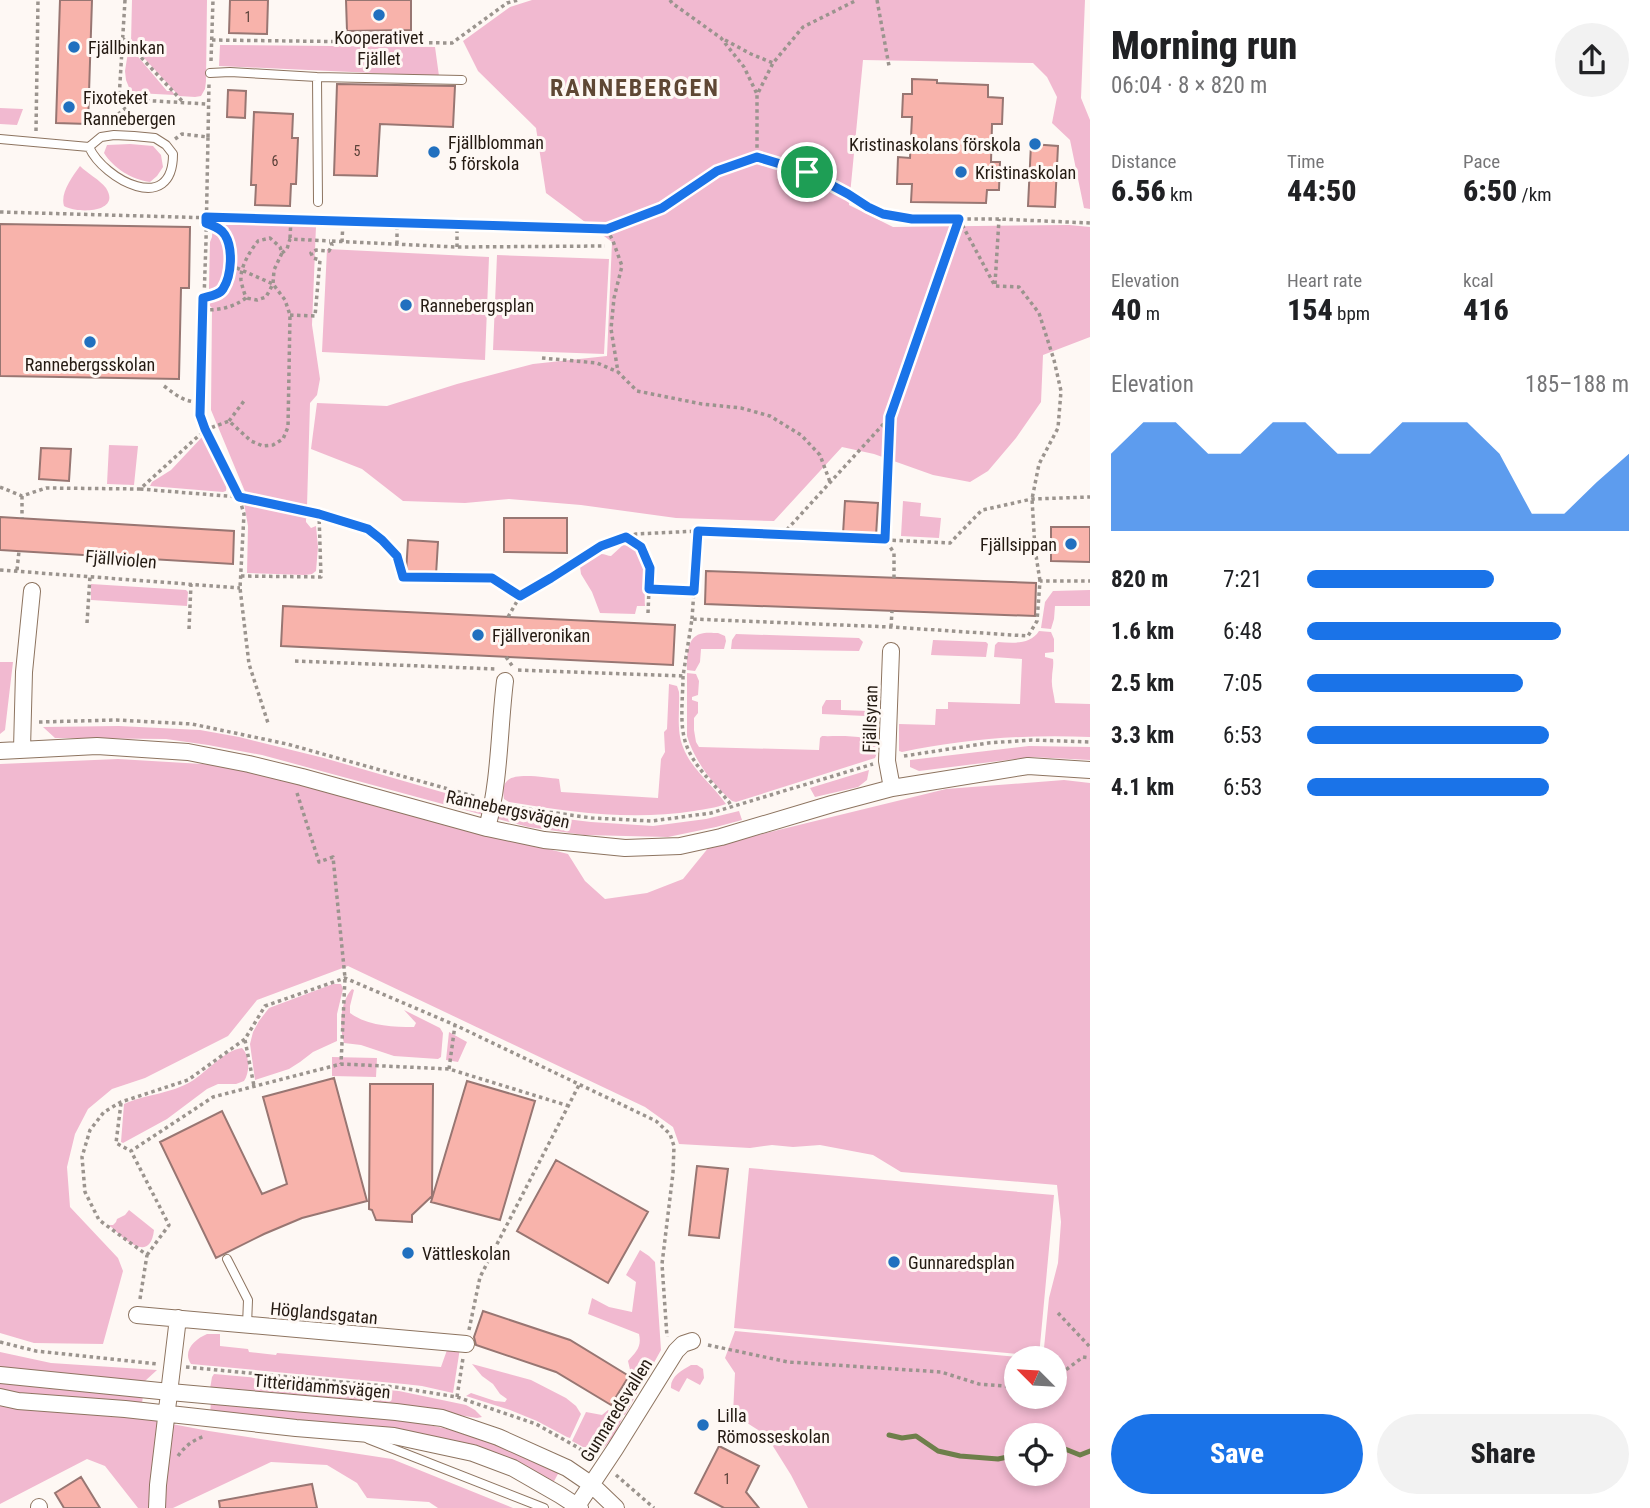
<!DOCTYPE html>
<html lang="en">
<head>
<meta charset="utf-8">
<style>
  body { margin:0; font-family:"Roboto Condensed",sans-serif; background:#f2f2f2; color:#202124; height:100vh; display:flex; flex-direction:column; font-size:26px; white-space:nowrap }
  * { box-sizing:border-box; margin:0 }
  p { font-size:23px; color:#757577 }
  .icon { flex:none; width:38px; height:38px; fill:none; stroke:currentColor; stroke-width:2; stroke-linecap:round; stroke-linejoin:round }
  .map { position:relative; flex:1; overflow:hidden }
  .drawer { display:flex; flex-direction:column; background:#fff; width:560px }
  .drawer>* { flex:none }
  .needle { width:46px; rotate:294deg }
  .buttons { position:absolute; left:1004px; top:1346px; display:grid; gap:14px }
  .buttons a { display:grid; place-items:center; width:63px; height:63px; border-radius:50%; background:#fff; box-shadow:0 4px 10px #0003; font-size:35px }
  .pin { position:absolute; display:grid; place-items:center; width:60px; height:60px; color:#fff; margin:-30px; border:4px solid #fff; border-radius:50%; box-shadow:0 2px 7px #0007 }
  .round { display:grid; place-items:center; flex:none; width:74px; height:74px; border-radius:37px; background:#f2f2f2 }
  .overview { display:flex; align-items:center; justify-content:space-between; height:119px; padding:0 21px }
  h1 { font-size:38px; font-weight:800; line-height:52px }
  .metrics { display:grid; grid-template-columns:repeat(3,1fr); gap:10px; height:119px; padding:7px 21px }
  .metrics div { display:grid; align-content:center }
  .metrics b { font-size:30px; font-weight:800 }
  .metrics small { font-size:19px; font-weight:400 }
  .metrics p { font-size:19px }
  .chart { height:196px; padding:14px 21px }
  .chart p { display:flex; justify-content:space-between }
  .chart svg { width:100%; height:126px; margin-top:7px; fill:#1a73e8; opacity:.7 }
  .action { display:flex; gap:14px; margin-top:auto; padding:14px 21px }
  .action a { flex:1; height:80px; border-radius:42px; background:#1a73e8; color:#fff; font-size:28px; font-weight:800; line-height:80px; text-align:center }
  .action a+a { background:#f2f2f2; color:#202124 }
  ul { padding:0 21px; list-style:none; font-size:23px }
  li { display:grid; grid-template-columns:112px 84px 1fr; align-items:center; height:52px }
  li i { height:18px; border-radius:9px; background:#1a73e8 }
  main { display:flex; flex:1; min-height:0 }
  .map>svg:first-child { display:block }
  .green { fill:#f1b9d0; fill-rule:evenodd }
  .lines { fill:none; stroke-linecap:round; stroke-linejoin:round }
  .stream { stroke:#6e7f4b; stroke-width:5 }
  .building { fill:#f8b3ab; stroke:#987672; stroke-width:2 }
  .service-casing { stroke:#8d7460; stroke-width:10 }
  .minor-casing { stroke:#8d7460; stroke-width:18 }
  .path { stroke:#9b948e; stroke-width:3.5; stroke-dasharray:3.5 3.5; stroke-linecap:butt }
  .service { stroke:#fff; stroke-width:8 }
  .minor { stroke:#fff; stroke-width:16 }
  .route-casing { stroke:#fff; stroke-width:14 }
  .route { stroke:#1a73e8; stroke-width:9 }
  .poi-dot { fill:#2170bf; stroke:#fef8f4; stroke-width:2.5 }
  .labels { text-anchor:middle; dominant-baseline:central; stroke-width:6; stroke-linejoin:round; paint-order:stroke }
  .number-label { font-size:14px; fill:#594038 }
  .poi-label { font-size:18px; fill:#241a12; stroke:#fef8f4; text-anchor:start }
  .street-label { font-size:18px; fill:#241a12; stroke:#fef8f4 }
  .district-label { font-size:24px; font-weight:bold; letter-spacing:2px; fill:#5f4734; stroke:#fef8f4 }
</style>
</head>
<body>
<main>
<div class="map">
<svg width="1090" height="1508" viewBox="0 0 1090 1508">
  <rect width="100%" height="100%" fill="#fef8f4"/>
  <path class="green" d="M132,0H207L206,81L205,89L201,96L195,97L179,96L133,46L131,43Z
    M532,0H1085L1081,98L1090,120V209L1084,208L1070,140L1052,123L1057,97L1047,77L1033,63L863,60L849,205L893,227L1069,225L1090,227V337L1043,355L1041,402L1016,438L988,471L970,482L933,475L874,454L842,447L774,521L676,518L581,505L509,499L465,503L403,501L362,469L311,449L317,403L387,406L457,384L533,364L607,356L612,242L546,193L536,128L478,71L463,41L510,7Z
    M220,45L435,47L439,76L219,66Z
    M129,46L167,91H172L175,95L136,93L130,90L126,80L125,71Z
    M0,108L23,109L17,125L0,124Z
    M130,144L153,146L161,155L163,167L157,176L150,182C133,180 113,168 104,153L107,145Z
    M80,166C87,173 100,180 106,188C122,213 77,214 64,206C60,193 72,177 80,166Z
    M213,220L316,226L312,325L320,379L317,395L310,403L307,506L246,494L211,410L212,308L209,305L212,300V292L209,290V286L210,242L212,237Z
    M327,249L489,257L485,360L322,352Z
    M497,255L609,259L604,354L493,350Z
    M203,436L205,437L227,482L226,491L223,492L150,486L152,482L171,470Z
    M109,445L138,446L134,485L107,484Z
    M903,501L921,503L920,516L941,518L939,538L901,536Z
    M244,503L308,516L306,519V522L311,528L316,526L318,547L316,571L312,574L305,575L247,573L248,526Z
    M623,545C649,547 644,587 645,606H637L635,614L600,613L592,592L581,574L580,567C584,562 594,553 601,554C605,554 608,556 611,556Z
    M91,584L186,590L188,592L187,606L91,600Z
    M1090,590V606H1055L1054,619L1051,629L1041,628L1045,602L1053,591Z
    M1039,631L1051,632L1054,639V652L1045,653V657L1053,659C1054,666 1052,671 1052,678C1051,686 1054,694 1055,703L1090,704V737C1027,734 964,739 902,752L899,751V724L935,725L936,709H948V702L1020,704L1022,659L994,657L995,645L998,642C1013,643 1030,645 1039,631Z
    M718,633L725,636L726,641L724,649H701L700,662L695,671L687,670C687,659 686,638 700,634C705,632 713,633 718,633Z
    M736,634L859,638L863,642L859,651L731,649L732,640Z
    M933,640L986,642L988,644L986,657L931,655Z
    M0,662H13L5,730L0,734Z
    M687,673L696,674L699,681L698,695L692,697V700L698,702V713L694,718V730L696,742L699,747L819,750L820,738L822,736C838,737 887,731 875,758L736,802L732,801C713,785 694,760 687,736Z
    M669,684L677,686L679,692C680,709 676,730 683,747C691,769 713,785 726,804C716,808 704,809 694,811C631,821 570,812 509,802L504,799C503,793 502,786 507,781C515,772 547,778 559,779L561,792L658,798L661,759L665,752L664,732L667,729Z
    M871,699H875C877,708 873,713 865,716L822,714V707L826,700H841V710L869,711Z
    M119,726L200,730L239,737L324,758L473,801L533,815L591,822L653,826L706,819L739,811L742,820L716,827L668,837L584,835L528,827L262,755L208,745L166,739L55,738L43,727Z
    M1029,746L1090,747V760L1031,757L919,771L910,767V760Z
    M118,759L253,767L415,815L568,854L585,881L605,899L647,893L683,879L709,847L946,789L1064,780L1090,783V1508H808L791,1475L766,1435L733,1414L735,1373L725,1358L735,1331L1029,1358H1017V1396H1055V1358H1043L1049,1298L1058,1263L1061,1222L1057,1185L901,1172L873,1155L820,1145L793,1147L772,1145L750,1148L679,1144L673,1127L645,1107L348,966L257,1000L228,1036L145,1078L112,1089L88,1109L75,1134L67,1167L70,1207L118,1258L123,1271L103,1344L34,1343L0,1333V764ZM1017,1435H1055V1474H1017Z
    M869,770L867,780L858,787L815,797L810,788Z
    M333,984H341L343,989L337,1014V1041L313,1052L300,1062L289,1069L255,1080L250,1044L253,1032L259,1021L269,1008Z
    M352,989L354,990L350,1006V1013C368,1026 392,1027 414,1027L416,1023L404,1010L440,1028L443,1033L441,1057L438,1059L394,1056L361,1045L344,1043C339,1026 340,1002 352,989Z
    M449,1032L467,1042L458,1062L446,1060Z
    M242,1048C250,1056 250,1072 244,1081L236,1084H218L207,1089L167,1119L123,1143L121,1142L124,1104C146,1094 171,1094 192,1081C208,1071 223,1051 242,1048Z
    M332,1057L377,1058L376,1077L332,1076Z
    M749,1168L1054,1195L1039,1356L734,1328Z
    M129,1210L154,1230C150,1266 121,1236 109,1225H113L116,1222L117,1219L125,1215Z
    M640,1250L649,1256L655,1262L661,1350L625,1415L613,1409L622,1395L631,1374L628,1361C636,1352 642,1347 639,1334L588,1314L592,1298L609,1307L632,1312L636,1282L626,1275Z
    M207,1334H220V1346L248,1349L249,1352L276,1355L277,1353L441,1367L447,1350L460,1348L453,1393L422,1386L404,1384L191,1364C182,1351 195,1339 207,1334Z
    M0,1352L51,1363L157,1370L145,1381L140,1418L209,1431L392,1459L513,1508H438L429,1502L367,1498L357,1483L327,1465L271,1462L173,1508H138L105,1466L87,1459L0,1504Z
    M472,1364L531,1380L566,1398L576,1406L581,1414L570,1438L567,1437L537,1421L510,1410L466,1396L471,1393L495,1401L505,1402L507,1399L500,1394L493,1384L482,1376Z
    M691,1365H697L703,1369L704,1378L700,1385L687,1378L679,1392L671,1388C670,1377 682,1370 691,1365Z
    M214,1374L399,1391L466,1405L475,1410L482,1417L477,1418L398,1405L235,1389L226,1392L210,1389L212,1377Z
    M211,1401L392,1419C426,1424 461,1430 493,1443C515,1452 537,1463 559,1472L552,1485L462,1444L440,1438L418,1434L210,1415Z
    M608,1410L623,1417L614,1436L602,1450L583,1447L572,1441L586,1412L602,1415Z"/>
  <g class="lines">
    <path class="stream" d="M889,1435L902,1438L916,1436L938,1451L960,1456L998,1459L1017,1455
      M1055,1445L1080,1455L1090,1451"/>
  </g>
  <path class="building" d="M60,0H92L88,124L56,123Z
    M230,0H268L267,34L229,33Z
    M346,0H411V30L347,31Z
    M912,79L937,80V83L988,85V97L1003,98L1002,124H992L991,162H1000L999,190H987L986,203L911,202L912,184H897L898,157L910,158L912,117H902L903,94H912Z
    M337,84L455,86L453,127L380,124L377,176L334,175Z
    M228,90L246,91L245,118L227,117Z
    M254,112L293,114L292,138H298L296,184H291L290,206L255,205L256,185H251Z
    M1031,144L1058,146L1055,207L1028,206Z
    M0,224L190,227L189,288H181L179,379L0,376Z
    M41,448L71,449L69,481L39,479Z
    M845,501L878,503L876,536L843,534Z
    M0,517L234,531L233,564L0,550Z
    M504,518H567V553L504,552Z
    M1051,527H1090V562L1051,561Z
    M408,540L438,542L436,575L406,573Z
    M706,571L1036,583L1035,616L705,604Z
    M283,606L675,625L673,665L281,646Z
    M334,1078L367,1201L302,1218L264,1234L216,1258L160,1142L222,1111L262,1194L287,1184L263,1097Z
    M467,1081L535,1101L500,1220L431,1202Z
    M370,1084H433L432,1196L412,1215V1222L376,1220L372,1210L369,1209Z
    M556,1160L648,1212L608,1283L517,1231Z
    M697,1166L728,1169L719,1238L689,1235Z
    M483,1311L570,1340L629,1376L611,1405L556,1372L476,1345L474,1337Z
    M719,1446L759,1466L746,1492L759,1508H724L695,1493Z
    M81,1477L100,1508H64L55,1493Z
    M312,1484L317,1508H220L219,1501Z"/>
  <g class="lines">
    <g class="service-casing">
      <path id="service" d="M210,73L230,72L317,77L462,80
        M317,77L318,202
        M0,139L89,147L101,137L114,135L134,136L155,138L166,145L173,154C173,216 104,180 89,147
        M227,1259L248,1300L247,1325
        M368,1439L544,1508"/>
    </g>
    <g class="minor-casing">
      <path id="minor" d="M891,651L887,761L892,788
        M22,749L24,672L32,591
        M0,751L97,746L188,752L249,764L302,777L487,828L544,840L625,848L680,846L721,837L832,804L892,788L1028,766L1090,770
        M487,828C500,780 499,730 505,681
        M137,1315L466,1344
        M0,1375L170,1392L396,1412L442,1418L498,1437L567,1468L592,1485L616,1508
        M0,1397L18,1401L125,1409L296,1428L394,1436L473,1453L513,1468L560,1495L580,1508
        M577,1506L615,1449L676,1351L683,1344L692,1341
        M39,1507V1508
        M157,1508L158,1485L178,1318"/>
    </g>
    <path class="path" d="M125,0L119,99L207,104
      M670,0L672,3L721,38L744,67L757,94
      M877,0L889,66
      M122,37L183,102
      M212,40L452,43L507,3L518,0
      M725,40L751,54L773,63
      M211,61L213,0
      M107,123L127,107L129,100
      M36,131L38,0
      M208,137L209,83
      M175,139L182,134L208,137L206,241L200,415L205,430L239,497L244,514L240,588L249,664L268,723
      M757,157L807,172L848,194L868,207L883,214L912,219H999L1090,223
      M0,212L607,229L661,208L717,171L757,157V95L773,63L803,27L857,0
      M959,219L995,286L1019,287L1039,313L1054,360L1061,391L1058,428L1039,464L1032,499L1035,549L1040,581
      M607,229L613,241L622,266L614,298L611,329L618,372
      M290,238L291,219
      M342,242L343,221
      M397,244V223
      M457,247V224
      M282,253L287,249L290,239L330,241
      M995,284L999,219
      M203,298C210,296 219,295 223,289C232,277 232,247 225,235C221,228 213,226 206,223
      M203,310C220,310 232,308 246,298C244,292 242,286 241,280C240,267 250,251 258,241L270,238L280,247L282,253L274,270L273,284L266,297L257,300L246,298
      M290,315L315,316L320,260L313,258L311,253L316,250L329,251L332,245L330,241L457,247L605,246
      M542,358L597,363L618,372L637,391L702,404L741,408L770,416L801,435L820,455L830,482
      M164,386C176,395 184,402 199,402
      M229,421L244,401
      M0,487L22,496L46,488L140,489L205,430L229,421L251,441L263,446L273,445L283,439L288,427L290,315L285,300L273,284L230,265
      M140,489L239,497L319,514L368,529L382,540L397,557L403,577L492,578L520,596L551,578L601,546L636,534L698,531L950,543L982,510L1032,499L1090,497
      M22,496V518
      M782,535L889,418
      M627,538C649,553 651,564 649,589
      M0,570L240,588
      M17,570L19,551
      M241,576L321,577L319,514
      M894,578V553L885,539L890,417L958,220
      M648,613L649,589L694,591
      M508,617L520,596
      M692,619L698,531
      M87,623L90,576
      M891,627L892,611
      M189,629L191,584
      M506,657L513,667
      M295,661L496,669
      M518,670L683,676L692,619L891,627L1028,636L1037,621L1040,581H1090
      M683,676C683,698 679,724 686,744C694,767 714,784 729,802L732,808
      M39,722L116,720L192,724L287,744L477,797
      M904,756L988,743L1032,740L1090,742
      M297,793L319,862L333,857L345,978L341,1064
      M508,805L534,810L592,818L652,821L711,813L873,764
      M245,1040L254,1086
      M449,1069L455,1025
      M121,1103L116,1143L131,1151
      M147,1255L169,1225L131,1151L213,1097L341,1064L449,1069L569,1106
      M140,1299L147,1255L99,1220L85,1192L82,1157L90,1130L104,1112L121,1102L188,1080L245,1039L265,1006L345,978L455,1025L656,1121L670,1134L674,1146L673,1173L662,1264L667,1337
      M1058,1313L1090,1347
      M469,1330L480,1277L579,1085
      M0,1342L36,1351L158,1364
      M708,1345L788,1362L941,1372L979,1384L1017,1387
      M186,1367L395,1387L457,1397L536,1424L577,1447L590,1456
      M1055,1378L1083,1357L1090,1358
      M457,1397L463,1358
      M178,1456C185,1446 193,1440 205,1436
      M616,1475L654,1508"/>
    <use href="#service" class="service"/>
    <use href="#minor" class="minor"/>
  </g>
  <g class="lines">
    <g class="route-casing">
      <path id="route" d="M757,157L807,172L848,194L868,207L883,214L912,219H959L890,417L885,539L698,531L694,591L649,589L650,568L641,547L626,537L601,546L551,578L520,596L492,578L403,577L397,556L382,540L368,529L319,514L239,497L205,429L200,415L203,298C210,296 219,295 223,289C232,275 233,248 225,235C221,228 213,226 206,223V217L607,229L662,208L717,171Z"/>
    </g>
    <use href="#route" class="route"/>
  </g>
  <g class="poi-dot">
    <circle cx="379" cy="15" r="7"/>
    <circle cx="74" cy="47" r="7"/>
    <circle cx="69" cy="107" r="7"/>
    <circle cx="1035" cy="144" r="7"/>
    <circle cx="434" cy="152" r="7"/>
    <circle cx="961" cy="172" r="7"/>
    <circle cx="406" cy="305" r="7"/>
    <circle cx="90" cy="342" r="7"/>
    <circle cx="1071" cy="544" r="7"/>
    <circle cx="478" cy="635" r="7"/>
    <circle cx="408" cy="1253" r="7"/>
    <circle cx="894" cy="1262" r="7"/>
    <circle cx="703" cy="1425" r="7"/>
  </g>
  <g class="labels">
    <g class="number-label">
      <text x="248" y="17">1</text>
      <text x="357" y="151">5</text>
      <text x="275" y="161">6</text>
      <text x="727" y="1479">1</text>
    </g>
    <g class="poi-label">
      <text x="379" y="37" text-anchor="middle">Kooperativet<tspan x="379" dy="21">Fjället</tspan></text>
      <text x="88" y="47">Fjällbinkan</text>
      <text x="83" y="97">Fixoteket<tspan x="83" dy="21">Rannebergen</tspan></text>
      <text x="448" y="142">Fjällblomman<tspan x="448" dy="21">5 förskola</tspan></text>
      <text x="1021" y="144" text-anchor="end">Kristinaskolans förskola</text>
      <text x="975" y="172">Kristinaskolan</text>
      <text x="420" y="305">Rannebergsplan</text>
      <text x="90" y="364" text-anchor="middle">Rannebergsskolan</text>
      <text x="1057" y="544" text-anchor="end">Fjällsippan</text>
      <text x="492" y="635">Fjällveronikan</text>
      <text x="422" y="1253">Vättleskolan</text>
      <text x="908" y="1262">Gunnaredsplan</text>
      <text x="717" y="1415">Lilla<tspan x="717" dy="21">Römosseskolan</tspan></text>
    </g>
    <g class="street-label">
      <text transform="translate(121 559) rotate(5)">Fjällviolen</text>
      <text transform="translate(870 719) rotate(-88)">Fjällsyran</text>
      <text transform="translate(508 809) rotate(12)">Rannebergsvägen</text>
      <text transform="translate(324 1313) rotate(5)">Höglandsgatan</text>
      <text transform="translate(322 1386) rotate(5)">Titteridammsvägen</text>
      <text transform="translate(616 1410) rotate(-58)">Gunnaredsvallen</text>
    </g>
    <g class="district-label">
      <text x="635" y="88">RANNEBERGEN</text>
    </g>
  </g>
</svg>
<div class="buttons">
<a><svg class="needle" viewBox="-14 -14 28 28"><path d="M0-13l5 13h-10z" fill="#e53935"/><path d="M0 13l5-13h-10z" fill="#757577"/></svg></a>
<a><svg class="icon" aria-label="locate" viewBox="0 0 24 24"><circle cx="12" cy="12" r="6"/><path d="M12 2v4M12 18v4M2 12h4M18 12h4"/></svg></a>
</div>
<div class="pin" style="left:807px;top:172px;background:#1e9e55"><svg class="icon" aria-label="arrive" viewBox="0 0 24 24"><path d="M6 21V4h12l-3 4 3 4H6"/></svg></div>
</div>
<section class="drawer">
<div class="overview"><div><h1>Morning run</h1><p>06:04 · 8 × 820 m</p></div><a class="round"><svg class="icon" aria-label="share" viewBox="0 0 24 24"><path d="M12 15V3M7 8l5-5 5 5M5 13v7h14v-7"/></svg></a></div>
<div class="metrics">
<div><p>Distance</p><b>6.56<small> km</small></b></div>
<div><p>Time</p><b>44:50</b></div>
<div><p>Pace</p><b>6:50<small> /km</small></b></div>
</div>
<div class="metrics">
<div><p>Elevation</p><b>40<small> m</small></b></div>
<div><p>Heart rate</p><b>154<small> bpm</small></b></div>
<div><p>kcal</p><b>416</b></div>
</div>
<div class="chart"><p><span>Elevation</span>185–188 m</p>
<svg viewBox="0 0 160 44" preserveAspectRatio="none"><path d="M0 44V17L10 6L20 6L30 17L40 17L50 6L60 6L70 17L80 17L90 6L100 6L110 6L120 17L130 38L140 38L150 27L160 17V44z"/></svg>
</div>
<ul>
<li><b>820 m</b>7:21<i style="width:58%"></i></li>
<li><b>1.6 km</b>6:48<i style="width:79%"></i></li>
<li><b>2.5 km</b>7:05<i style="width:67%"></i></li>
<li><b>3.3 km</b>6:53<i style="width:75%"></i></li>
<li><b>4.1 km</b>6:53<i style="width:75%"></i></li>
</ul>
<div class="action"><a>Save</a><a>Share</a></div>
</section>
</main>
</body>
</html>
